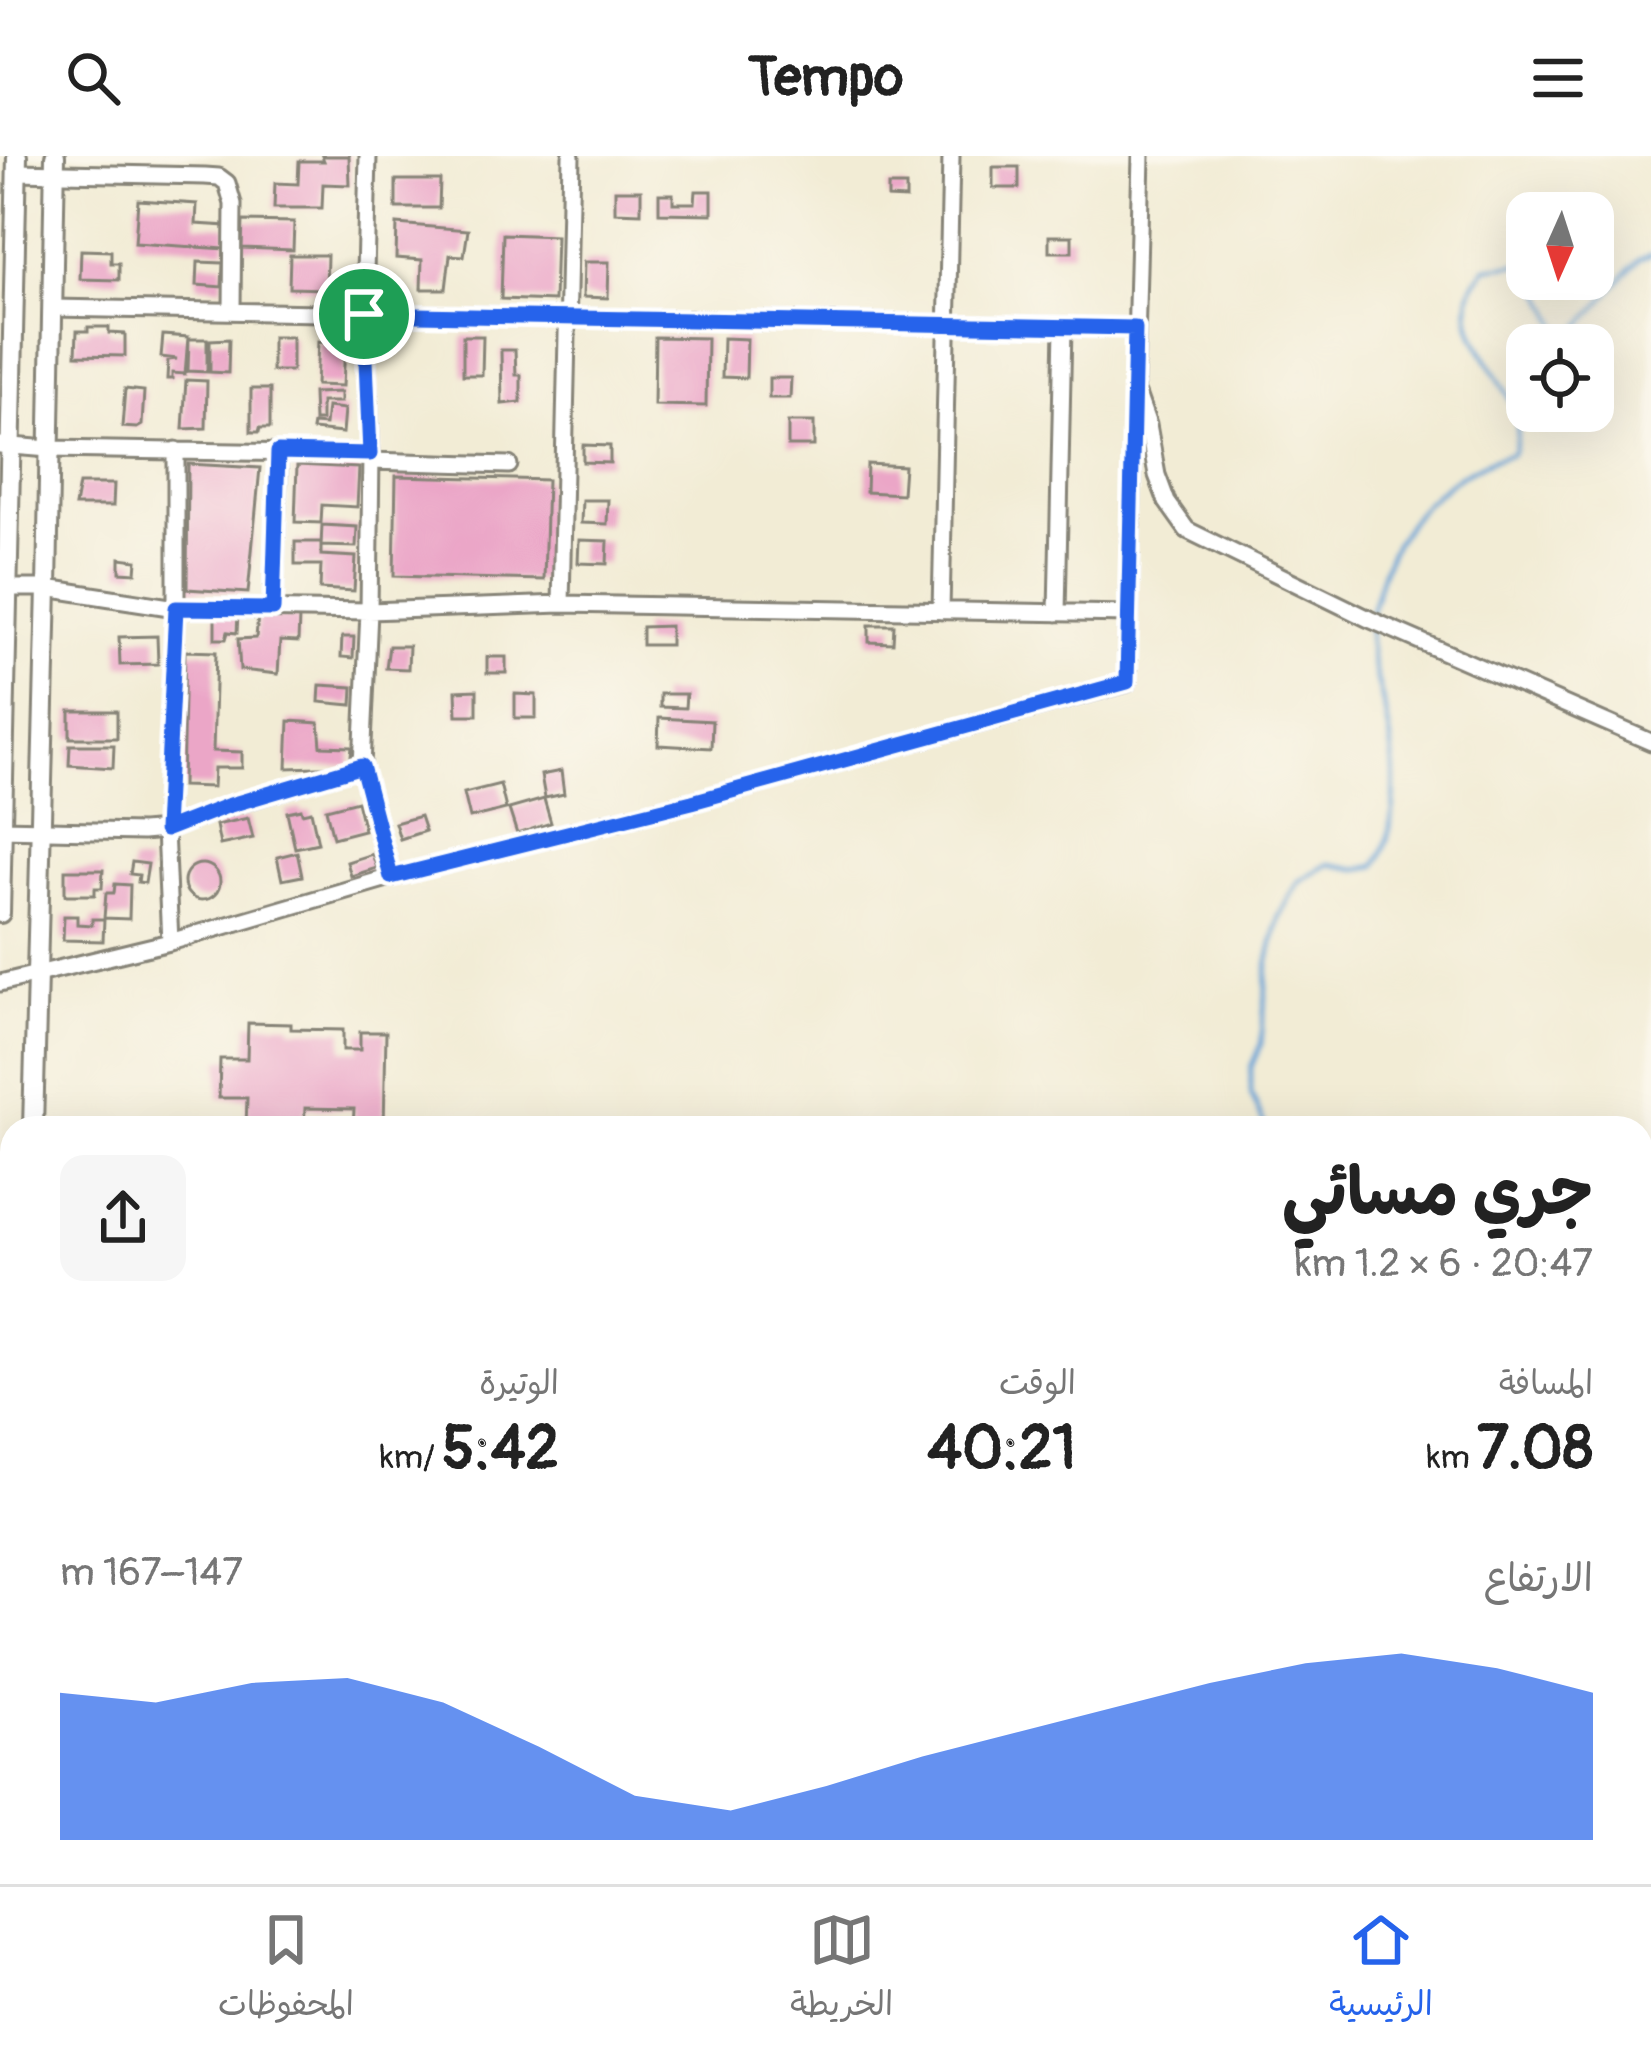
<!DOCTYPE html>
<html lang="ar">
<head>
<meta charset="utf-8">
<style>
  body { margin:0; font-family:Pangolin,"Playpen Sans Arabic",sans-serif; background:#f6f6f6; color:#222; direction:rtl; height:100vh; display:flex; flex-direction:column; font-size:45px; white-space:nowrap }
  * { box-sizing:border-box; margin:0 }
  p { font-size:39px; color:#767676 }
  .icon { flex:none; width:66px; height:66px; fill:none; stroke:currentColor; stroke-width:2; stroke-linecap:round; stroke-linejoin:round }
  .map { position:relative; flex:1; overflow:hidden; direction:ltr }
  .panel { position:absolute; left:0px; top:960px; width:1653px; height:768px; display:flex; flex-direction:column; background:#fff; border-radius:36px 36px 0 0; box-shadow:0 12px 48px #0002; direction:rtl }
  .panel>* { flex:none }
  .needle { width:78px; rotate:183deg }
  .buttons { position:absolute; left:1506px; top:36px; display:grid; gap:24px }
  .buttons a { display:grid; place-items:center; width:108px; height:108px; border-radius:24px; background:#fff; box-shadow:0 12px 48px #0002; font-size:60px }
  .pin { position:absolute; display:grid; place-items:center; width:102px; height:102px; color:#fff; margin:-51px; border:6px solid #fff; border-radius:50%; box-shadow:0 3px 12px #0007 }
  .round { display:grid; place-items:center; flex:none; width:126px; height:126px; border-radius:24px; background:#f6f6f6 }
  .summary { display:flex; align-items:center; justify-content:space-between; height:204px; padding:0 60px }
  h1 { font-size:66px; font-weight:700; line-height:90px }
  .stats { display:grid; grid-template-columns:repeat(3,1fr); gap:18px; height:204px; padding:12px 60px }
  .stats div { display:grid; align-content:center }
  .stats b { font-size:60px; font-weight:700 }
  .stats small { font-size:33px; font-weight:400 }
  .stats p { font-size:33px }
  .chart { height:336px; padding:24px 60px }
  .chart p { display:flex; justify-content:space-between }
  .chart svg { width:100%; height:216px; margin-top:12px; fill:#2563eb; opacity:.7 }
  header { display:flex; justify-content:space-between; align-items:center; height:156px; padding:0 60px; background:#fff; font-size:54px; font-weight:700 }
  .dock { display:flex; justify-content:space-around; align-items:center; height:168px; border-top:3px solid #e0e0e0; background:#fff; font-size:33px; color:#767676 }
  .dock a { display:grid; justify-items:center; gap:6px }
  .dock .on { color:#2563eb }
  .map>svg:first-child { display:block }
  .lines { fill:none; stroke-linecap:round; stroke-linejoin:round }
  .stream { stroke:#65a3d6; stroke-width:4.5 }
  .building { fill:#eba6c7 }
  .minor-casing { stroke:#878478; stroke-width:21 }
  .tertiary-casing { stroke:#878478; stroke-width:24 }
  .minor { stroke:#fff; stroke-width:15 }
  .tertiary { stroke:#fff; stroke-width:18 }
  .route-casing { stroke:#fff; stroke-width:24 }
  .route { stroke:#2563eb; stroke-width:15 }
</style>
</head>
<body>
<header><svg class="icon" aria-label="menu" viewBox="0 0 24 24"><path d="M4 6h16M4 12h16M4 18h16"/></svg>Tempo<svg class="icon" aria-label="search" viewBox="0 0 24 24"><circle cx="10" cy="10" r="6"/><path d="M15 15l6 6"/></svg></header>
<div class="map">
<svg width="1651" height="1728" viewBox="0 0 1651 1728">
  <rect width="100%" height="100%" fill="#fbf7ec"/>
  <filter id="ink" filterUnits="userSpaceOnUse"><feTurbulence type="fractalNoise" baseFrequency=".00833" numOctaves="2"/><feDisplacementMap in="SourceGraphic" scale="24" xChannelSelector="R" yChannelSelector="G"/><feConvolveMatrix kernelMatrix="1 2 1 2 8 2 1 2 1" color-interpolation-filters="sRGB"/></filter>
  <filter id="wash" filterUnits="userSpaceOnUse"><feTurbulence type="fractalNoise" baseFrequency=".004" numOctaves="4" result="noise"/><feDisplacementMap in="SourceGraphic" scale="48" xChannelSelector="R" yChannelSelector="G"/><feGaussianBlur stdDeviation="2.7" result="paint"/><feColorMatrix in="noise" values="0 0 0 0 0 0 0 0 0 0 0 0 0 0 0 0 0 1.4 0 .05"/><feComposite in="paint" operator="in"/></filter>
  <g filter="url(#wash)">
    <rect width="100%" height="100%" fill="#f2ecd5"/>
    <g class="lines">
      <path class="stream" d="M1536,123L1564,179L1576,176L1639,103L1651,98
        M1370,458C1376,440 1380,421 1387,404C1410,352 1458,311 1512,298C1539,238 1454,196 1471,136C1473,128 1481,119 1486,112L1518,108L1527,115
        M1266,972L1251,938V911L1261,888L1268,809L1279,760L1299,725L1329,708L1357,713L1376,710C1403,661 1396,596 1382,543C1375,515 1369,499 1369,469
        M1171,1716L1175,1728"/>
    </g>
    <g id="blocks">
      <path class="building" d="M322,0H349L350,29L323,28L322,52H274L275,27L298,28L299,5H324Z
        M993,11H1019V32H993Z
        M396,24H440L439,52H396Z
        M888,30H906V43L888,42Z
        M615,34H641V57L615,56Z
        M696,35H712V58L659,57V38H673V47H695Z
        M138,44L197,48L196,68L227,70L225,93L135,87Z
        M243,65L294,66L293,94L242,92Z
        M397,68L468,74L464,100L450,99L446,133H421L422,104L396,102Z
        M503,78L556,80L554,145L501,143Z
        M1049,80H1072V96H1049Z
        M81,94L111,95V107H119V124L80,123Z
        M290,99H327L326,133L289,132Z
        M198,106L223,107L222,131L197,129Z
        M584,106H609L608,142L583,141Z
        M88,171H109V177L125,178V200L76,199L77,175H88Z
        M163,179L188,181L185,218L172,217V223H167L168,204L177,203L161,201Z
        M463,180H483L482,219H463Z
        M272,181H292V215H272Z
        M655,181L707,182L706,250L654,249Z
        M723,182L747,183L746,222L722,221Z
        M189,183H207V216L188,215Z
        M229,183L228,217L210,216V184Z
        M318,186L345,187L343,230L316,229Z
        M501,194H515L516,219H521V246L502,248Z
        M769,222H791L790,242H769Z
        M186,224L207,225L206,272L183,273Z
        M125,233L144,235L142,269L137,272L122,271Z
        M251,233H270V272H260L259,276H251Z
        M341,236V246H321V265H314L313,237Z
        M327,251L345,253L343,277L312,274L313,268L325,269Z
        M788,266H814V290H788Z
        M583,289L610,290V307L583,306Z
        M188,308L260,312L248,437L187,433Z
        M867,308L904,310L902,338L866,336Z
        M297,309L359,312L357,351L322,349L321,367L295,366Z
        M396,320L547,324L544,424L394,420Z
        M79,328H114L113,350H75Z
        M582,344H608L607,368L581,367Z
        M322,369L357,371L356,391L321,390V399L356,401L354,435L320,433L321,409H295V386H321V390Z
        M579,384L608,385L607,408L578,407Z
        M120,402L137,404L136,417L120,416Z
        M215,456L238,457L237,477L228,476L226,483H215Z
        M258,459L299,462L298,486L280,485L278,518L240,514L238,483L256,482Z
        M869,469H894L893,487L869,486Z
        M670,470V489H642V471Z
        M157,480L158,508L120,509L119,481Z
        M342,481H354L353,502L341,501Z
        M389,490H409L408,513L386,512Z
        M185,495L216,496L213,595L242,596V612H214L213,631L182,630Z
        M487,501H506V517H487Z
        M320,529L353,531L352,549L319,546Z
        M477,534V559H457L456,535Z
        M515,538L536,539V562H515Z
        M660,538H686L685,552L660,551Z
        M70,555H117V582H70Z
        M659,562L712,565L711,592L658,589Z
        M289,565L319,567L321,590L352,591L350,610L287,612Z
        M70,589H114L113,612L69,609Z
        M561,615L564,638L545,642L541,619Z
        M500,628L506,653L470,662L464,637Z
        M544,643L551,667L517,678L509,653Z
        M357,645L364,674L333,682L326,653Z
        M301,653L302,657L311,655L318,687L295,692L287,656Z
        M420,660L425,675L400,683L395,667Z
        M248,662L253,682L220,689L216,669Z
        M297,696L302,720L282,724L277,701Z
        M372,698L377,712L351,720L347,706Z
        M132,706L148,708L145,727L138,726L139,719L130,718Z
        M184 726a18 18 0 1 1 36 0a18 18 0 1 1-36 0Z
        M65,714H103L102,732H95V739H65Z
        M115,728L130,729L129,763L104,762L106,737H114Z
        M64,760H77V768L92,769V763H104L103,785L63,784Z
        M248,867L291,868V873L343,874V894H360V876H386L384,972H353L354,953L305,952L304,972H246L247,942H219L220,903H247Z"/>
    </g>
  </g>
  <g filter="url(#ink)">
    <use href="#blocks" fill-opacity="0" stroke="#878478" stroke-width="3"/>
    <g class="lines">
      <g class="minor-casing">
        <path id="minor" d="M16,16L205,20L219,21L227,27L233,48L232,154
          M52,152L1135,172
          M1137,238L1148,269L1157,319L1167,346L1187,374L1369,463L1651,586
          M0,289L49,293L371,298
          M370,305L509,309
          M0,432H47L176,452L369,455L561,448L571,0
          M561,448L1129,458
          M273,453L279,296
          M941,455L951,0
          M1057,457L1063,171
          M0,673L142,676L165,674L227,651L362,610
          M391,721L692,646L1127,527L1141,0
          M170,786L165,674L176,452V294
          M0,827L170,786L391,721L362,610L369,455L371,298L364,158L368,0
          M0,1119L12,1118
          M412,1716L425,1728"/>
      </g>
      <g class="tertiary-casing">
        <path id="tertiary" d="M0,757L17,0
          M33,972L47,432L55,0
          M0,1472L12,1475
          M0,1588L12,1585"/>
      </g>
      <use href="#minor" class="minor"/>
      <use href="#tertiary" class="tertiary"/>
    </g>
  </g>
  <g class="lines" filter="url(#ink)">
    <g class="route-casing">
      <path id="route" d="M364,158L1135,172L1127,526L692,646L391,721L362,610L227,650L165,674L176,452L273,453L278,296L370,298Z"/>
    </g>
    <use href="#route" class="route"/>
  </g>
</svg>
<div class="buttons">
<a><svg class="needle" viewBox="-14 -14 28 28"><path d="M0-13l5 13h-10z" fill="#e53935"/><path d="M0 13l5-13h-10z" fill="#767676"/></svg></a>
<a><svg class="icon" aria-label="locate" viewBox="0 0 24 24"><circle cx="12" cy="12" r="6"/><path d="M12 2v4M12 18v4M2 12h4M18 12h4"/></svg></a>
</div>
<div class="pin" style="left:364px;top:158px;background:#1e9e55"><svg class="icon" aria-label="arrive" viewBox="0 0 24 24"><path d="M6 21V4h12l-3 4 3 4H6"/></svg></div>
<section class="panel">
<div class="summary"><div><h1>جري مسائي</h1><p>20:47 · 6 × 1.2 km</p></div><a class="round"><svg class="icon" aria-label="share" viewBox="0 0 24 24"><path d="M12 15V3M7 8l5-5 5 5M5 13v7h14v-7"/></svg></a></div>
<div class="stats">
<div><p>المسافة</p><b>7.08<small> km</small></b></div>
<div><p>الوقت</p><b>40:21</b></div>
<div><p>الوتيرة</p><b>5:42<small> /km</small></b></div>
</div>
<div class="chart"><p><span>الارتفاع</span>147–167 m</p>
<svg viewBox="0 0 160 44" preserveAspectRatio="none"><path d="M0 44V14L10 16L20 12L30 11L40 16L50 25L60 35L70 38L80 33L90 27L100 22L110 17L120 12L130 8L140 6L150 9L160 14V44z"/></svg>
</div>
</section>
</div>
<nav class="dock">
<a class="on"><svg class="icon" aria-label="home" viewBox="0 0 24 24"><path d="M3 11l9-7 9 7M6 9v11h12V9"/></svg>الرئيسية</a>
<a><svg class="icon" aria-label="map" viewBox="0 0 24 24"><path d="M3 6l6-2 6 2 6-2v14l-6 2-6-2-6 2zM9 4v14M15 6v14"/></svg>الخريطة</a>
<a><svg class="icon" aria-label="saved" viewBox="0 0 24 24"><path d="M7 4h10v16l-5-4-5 4z"/></svg>المحفوظات</a>
</nav>
</body>
</html>
